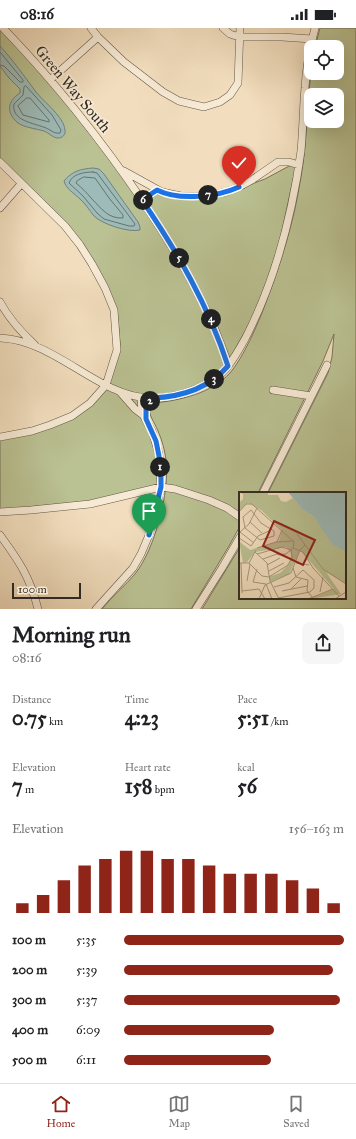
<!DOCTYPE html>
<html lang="en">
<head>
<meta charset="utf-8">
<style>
  body { margin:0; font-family:"IM FELL Great Primer",serif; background:#f6f6f6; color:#202124; height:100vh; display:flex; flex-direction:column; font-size:15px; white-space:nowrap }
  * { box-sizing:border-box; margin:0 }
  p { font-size:13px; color:#757577 }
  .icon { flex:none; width:22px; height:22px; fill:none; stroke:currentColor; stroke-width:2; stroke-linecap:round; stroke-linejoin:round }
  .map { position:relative; height:581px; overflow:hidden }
  .panel { display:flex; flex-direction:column; background:#fff; flex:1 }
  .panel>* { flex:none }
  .controls { position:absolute; left:304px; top:12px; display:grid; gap:8px }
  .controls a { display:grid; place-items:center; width:40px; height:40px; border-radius:8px; background:#fff; box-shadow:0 4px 16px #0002; font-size:20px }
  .scale { position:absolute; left:12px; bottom:10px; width:69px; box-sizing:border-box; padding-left:4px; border:2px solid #332b21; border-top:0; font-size:11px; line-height:14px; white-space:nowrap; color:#332b21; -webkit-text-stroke:3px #f7ead5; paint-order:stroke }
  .pin { position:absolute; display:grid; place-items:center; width:34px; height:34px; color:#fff; margin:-41px -17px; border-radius:50% 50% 50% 0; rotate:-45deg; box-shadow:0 0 4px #0007 }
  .pin .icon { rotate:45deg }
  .km { position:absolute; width:20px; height:20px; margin:-10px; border-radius:50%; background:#222; color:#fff; font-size:11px; line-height:20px; text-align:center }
  .round { display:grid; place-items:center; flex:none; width:42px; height:42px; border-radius:8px; background:#f6f6f6 }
  .headline { display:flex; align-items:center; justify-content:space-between; height:68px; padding:0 12px }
  h1 { font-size:22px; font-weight:700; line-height:30px }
  .stats { display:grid; grid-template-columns:repeat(3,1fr); gap:6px; height:68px; padding:4px 12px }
  .stats div { display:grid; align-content:center }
  .stats b { font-size:20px; font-weight:700 }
  .stats small { font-size:11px; font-weight:400 }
  .stats p { font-size:11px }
  .chart { height:112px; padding:8px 12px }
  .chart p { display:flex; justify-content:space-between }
  .chart svg { width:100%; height:72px; margin-top:4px; stroke:#8f2418; stroke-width:6 }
  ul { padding:0 12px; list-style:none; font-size:13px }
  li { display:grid; grid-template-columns:64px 48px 1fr; align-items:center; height:30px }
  li i { height:10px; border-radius:5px; background:#8f2418 }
  .status { display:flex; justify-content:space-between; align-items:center; height:28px; padding:0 20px; background:#fff; direction:ltr }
  .status svg { height:11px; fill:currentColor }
  .tab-bar { display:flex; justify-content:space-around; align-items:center; height:56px; border-top:1px solid #e0e0e0; background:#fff; font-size:11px; color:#757577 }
  .tab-bar a { display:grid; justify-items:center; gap:2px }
  .tab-bar .selected { color:#8f2418 }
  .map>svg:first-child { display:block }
  .green { fill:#bac192; stroke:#76765a; fill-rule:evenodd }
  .water { fill:#9dbbb8; stroke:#73817c }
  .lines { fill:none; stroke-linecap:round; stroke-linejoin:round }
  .shore { stroke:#68736c; stroke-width:1 }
  .minor-casing { stroke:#635848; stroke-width:8 }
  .minor { stroke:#f7ead5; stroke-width:7 }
  .route-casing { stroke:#fff; stroke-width:8 }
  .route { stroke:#1a73e8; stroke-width:5 }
  .labels { text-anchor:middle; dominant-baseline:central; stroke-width:3.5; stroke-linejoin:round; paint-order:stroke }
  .street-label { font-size:15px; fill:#332b21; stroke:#f7ead5 }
  .inset-road { fill:none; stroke:#a6967f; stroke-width:1 }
  .view { fill:#8f2418; fill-opacity:0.15; stroke:#8f2418; stroke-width:2 }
  .inset-edge { fill:none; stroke:#332b21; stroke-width:2 }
</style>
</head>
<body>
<div class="status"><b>08:16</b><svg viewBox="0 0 49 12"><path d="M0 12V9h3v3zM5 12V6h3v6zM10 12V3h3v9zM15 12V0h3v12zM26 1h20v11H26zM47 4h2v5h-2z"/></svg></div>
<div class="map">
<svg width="356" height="581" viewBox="0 0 356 581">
  <rect width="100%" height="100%" fill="#f2debe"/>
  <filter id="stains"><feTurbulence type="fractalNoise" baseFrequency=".005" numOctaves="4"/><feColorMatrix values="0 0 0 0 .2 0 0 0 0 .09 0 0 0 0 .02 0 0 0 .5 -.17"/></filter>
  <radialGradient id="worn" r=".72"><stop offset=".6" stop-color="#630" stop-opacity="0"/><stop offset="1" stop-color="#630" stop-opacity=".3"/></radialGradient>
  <path class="green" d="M0,0L47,52L119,142L183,242L209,292L227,336C203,364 158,374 123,363C119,361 114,358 109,356L120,317L118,291L116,280L93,233L0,131Z
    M320,0H356V581H202L240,519V570H345V465H268L328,345L332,329L334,306L323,333L258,465H240V498L229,518L191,581H102C112,568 125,558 135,546C155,521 170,463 166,432C165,423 162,412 158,403C154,393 149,389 149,378L153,375C179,373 212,365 230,345C243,330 258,296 265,277C281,235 294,194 301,149C307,115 307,79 311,44V45H337V19H315ZM311,67H337V93H311Z
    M291,137L296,138L279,216L267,252L253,289L230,330L214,289L188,240L146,173L157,165L181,170L249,157L265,151Z
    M106,360L142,371L148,401L156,426L158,457L90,473L0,482V412L51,400Z"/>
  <path class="water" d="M0,18C13,32 24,48 36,64C44,74 64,89 65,102C66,107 62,110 58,110C53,110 49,105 44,103C37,101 23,99 18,95C6,85 7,73 20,65V61L9,50L0,38Z
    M93,140L99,141L104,146L138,194L140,199V202C129,205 102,196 94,188C89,182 86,176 80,171C74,165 66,161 64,153C72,143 81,141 93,140Z"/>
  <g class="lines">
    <path class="shore" d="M0,24L23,52V54H20L4,38L0,37
      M26,58L52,87L61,102L60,105C54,106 51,102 46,100C34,95 11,93 14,76L23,67L24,59Z
      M27,70H30L49,92V94L23,87L18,78Z
      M93,144L97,145L100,149L135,196L134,198H129L104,191L97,185L83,168L69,155C72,146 84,144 93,144Z
      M84,149L95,150L109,170L123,187V190C108,191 101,180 92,171C87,165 82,160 76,155L77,153Z"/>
    <g class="minor-casing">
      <path id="minor" d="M3,0C55,54 102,113 144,175C178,227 209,278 228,338
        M91,0L98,9L124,34L163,64L179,73L204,79L220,74L230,67L238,55L240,0
        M223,0L230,6L239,9H282L312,11
        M50,52L98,9
        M0,134L65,198L80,217L92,236L105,260L114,282L117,322L106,357L90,375L72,388L50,397L32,403L0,409
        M124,143L162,164L181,168H205L226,164L239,159L252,152L278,134H289L299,137
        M142,172L157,162
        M0,180L21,156
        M0,274C9,291 21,304 35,317
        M0,310C56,312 98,369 150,370C175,371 201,362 221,346C231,337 238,323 245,311C275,253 292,188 301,123C303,102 303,81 305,60C306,40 310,19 315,0
        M273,362L311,368
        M121,365L135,381L143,387
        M146,390V380L152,370
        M263,465L327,337
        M0,484L31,482L90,476L161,459L175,461L209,472L227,480L240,489
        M0,507C19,533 30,549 38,581
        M96,581L133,540L141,526L149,507L161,459L159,426L152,403L142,385L141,369
        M196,581L222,540L240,509"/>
    </g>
    <use href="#minor" class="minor"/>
  </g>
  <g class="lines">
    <g class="route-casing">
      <path id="route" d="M149,507L161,459V450L159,428L156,413L146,391V380L152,370C181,369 209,360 228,338C208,277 178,225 142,172L157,162C179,173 217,169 239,159"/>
    </g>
    <use href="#route" class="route"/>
  </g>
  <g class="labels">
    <g class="street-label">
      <text transform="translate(73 61) rotate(50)">Green Way South</text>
    </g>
  </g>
  <g transform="translate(239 464)">
    <rect width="107" height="107" fill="#f2debe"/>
    <path d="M0,0H29V3H39L42,9L47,10L54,6L63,17L75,25L91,48L107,60V92L87,80L102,102L70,107L95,97L61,58L50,82L31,90L30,85L41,81L50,72L53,62L47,55L16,60L8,70L4,71L0,49L11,58L40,49L43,38L22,18L9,11L0,19V11L4,7V2Z" fill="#bac192"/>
    <path d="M49,0H107V60L93,52L75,25L63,17Z" fill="#9dbbb8"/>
    <path class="inset-road" d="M12,18L22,31L35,39V44L21,48L6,36L4,25ZM0,20L7,12H13L55,50L54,56L47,62L39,63L35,58M11,30L23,41M1,40L10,32L18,16M1,40L15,51M58,42L84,77L107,92M0,46L12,54L19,44L32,38M38,50L43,38M18,56L37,50L55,49M54,56L64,60L74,76L100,104M16,60L28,71L31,89L40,107M18,62L43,55L52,58M24,67L38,62M0,71H10L23,84L30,85L49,73L53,65L52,58M2,71L3,101M10,71L17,58M57,71L70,73M28,73L41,66M54,76L57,85L69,88L68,99L75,107M18,77L14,90L27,92L33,107M30,79L45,71M8,89L11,72M35,95L50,91L64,78L75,88V96L71,100L39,106M52,97L62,87M3,99L20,97L26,107M43,99L68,94M81,100L84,85M20,107L26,93L52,81L61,58L66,53M69,107L94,97M96,107L107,100"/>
    <path class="view" d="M35,29L76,48L64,73L24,54Z"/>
    <rect width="107" height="107" class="inset-edge"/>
  </g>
  <rect width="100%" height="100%" filter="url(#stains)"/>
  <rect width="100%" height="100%" fill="url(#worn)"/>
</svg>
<div class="controls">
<a><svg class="icon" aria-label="locate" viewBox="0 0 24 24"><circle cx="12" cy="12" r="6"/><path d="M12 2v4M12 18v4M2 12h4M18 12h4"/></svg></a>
<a><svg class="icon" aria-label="layers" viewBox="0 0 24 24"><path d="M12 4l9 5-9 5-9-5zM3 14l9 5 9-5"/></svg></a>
</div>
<div class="scale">100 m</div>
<div class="pin" style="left:149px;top:507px;background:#1e9e55"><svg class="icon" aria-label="arrive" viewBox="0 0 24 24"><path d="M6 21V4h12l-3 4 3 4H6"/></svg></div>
<div class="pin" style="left:239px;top:159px;background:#d93025"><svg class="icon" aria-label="check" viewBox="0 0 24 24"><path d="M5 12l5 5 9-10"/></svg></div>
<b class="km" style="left:160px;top:439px">1</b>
<b class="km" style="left:150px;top:373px">2</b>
<b class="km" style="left:214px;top:351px">3</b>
<b class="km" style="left:211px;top:291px">4</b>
<b class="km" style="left:179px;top:230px">5</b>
<b class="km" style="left:143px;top:172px">6</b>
<b class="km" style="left:208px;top:167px">7</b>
</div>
<section class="panel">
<div class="headline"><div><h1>Morning run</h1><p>08:16</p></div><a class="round"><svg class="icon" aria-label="share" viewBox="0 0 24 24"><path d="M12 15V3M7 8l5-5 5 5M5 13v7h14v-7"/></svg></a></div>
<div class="stats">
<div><p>Distance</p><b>0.75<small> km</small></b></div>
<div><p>Time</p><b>4:23</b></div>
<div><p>Pace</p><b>5:51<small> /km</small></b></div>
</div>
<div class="stats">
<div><p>Elevation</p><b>7<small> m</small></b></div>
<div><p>Heart rate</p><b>158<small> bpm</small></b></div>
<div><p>kcal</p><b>56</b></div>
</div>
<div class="chart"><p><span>Elevation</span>156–163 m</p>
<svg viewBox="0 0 160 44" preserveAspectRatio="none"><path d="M5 44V38M15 44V33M25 44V24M35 44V15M45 44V11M55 44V6M65 44V6M75 44V11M85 44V11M95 44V15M105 44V20M115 44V20M125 44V20M135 44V24M145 44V29M155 44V38"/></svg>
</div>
<ul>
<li><b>100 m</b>5:35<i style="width:100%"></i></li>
<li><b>200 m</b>5:39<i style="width:95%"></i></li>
<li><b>300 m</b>5:37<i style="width:98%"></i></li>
<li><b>400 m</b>6:09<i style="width:68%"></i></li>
<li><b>500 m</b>6:11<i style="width:67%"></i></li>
</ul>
</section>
<nav class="tab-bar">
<a class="selected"><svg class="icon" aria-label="home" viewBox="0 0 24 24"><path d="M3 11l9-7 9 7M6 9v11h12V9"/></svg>Home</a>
<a><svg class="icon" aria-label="map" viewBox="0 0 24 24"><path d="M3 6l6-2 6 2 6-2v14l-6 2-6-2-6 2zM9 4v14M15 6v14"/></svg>Map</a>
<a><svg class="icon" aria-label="saved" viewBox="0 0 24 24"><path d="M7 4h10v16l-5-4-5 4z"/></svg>Saved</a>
</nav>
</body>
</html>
